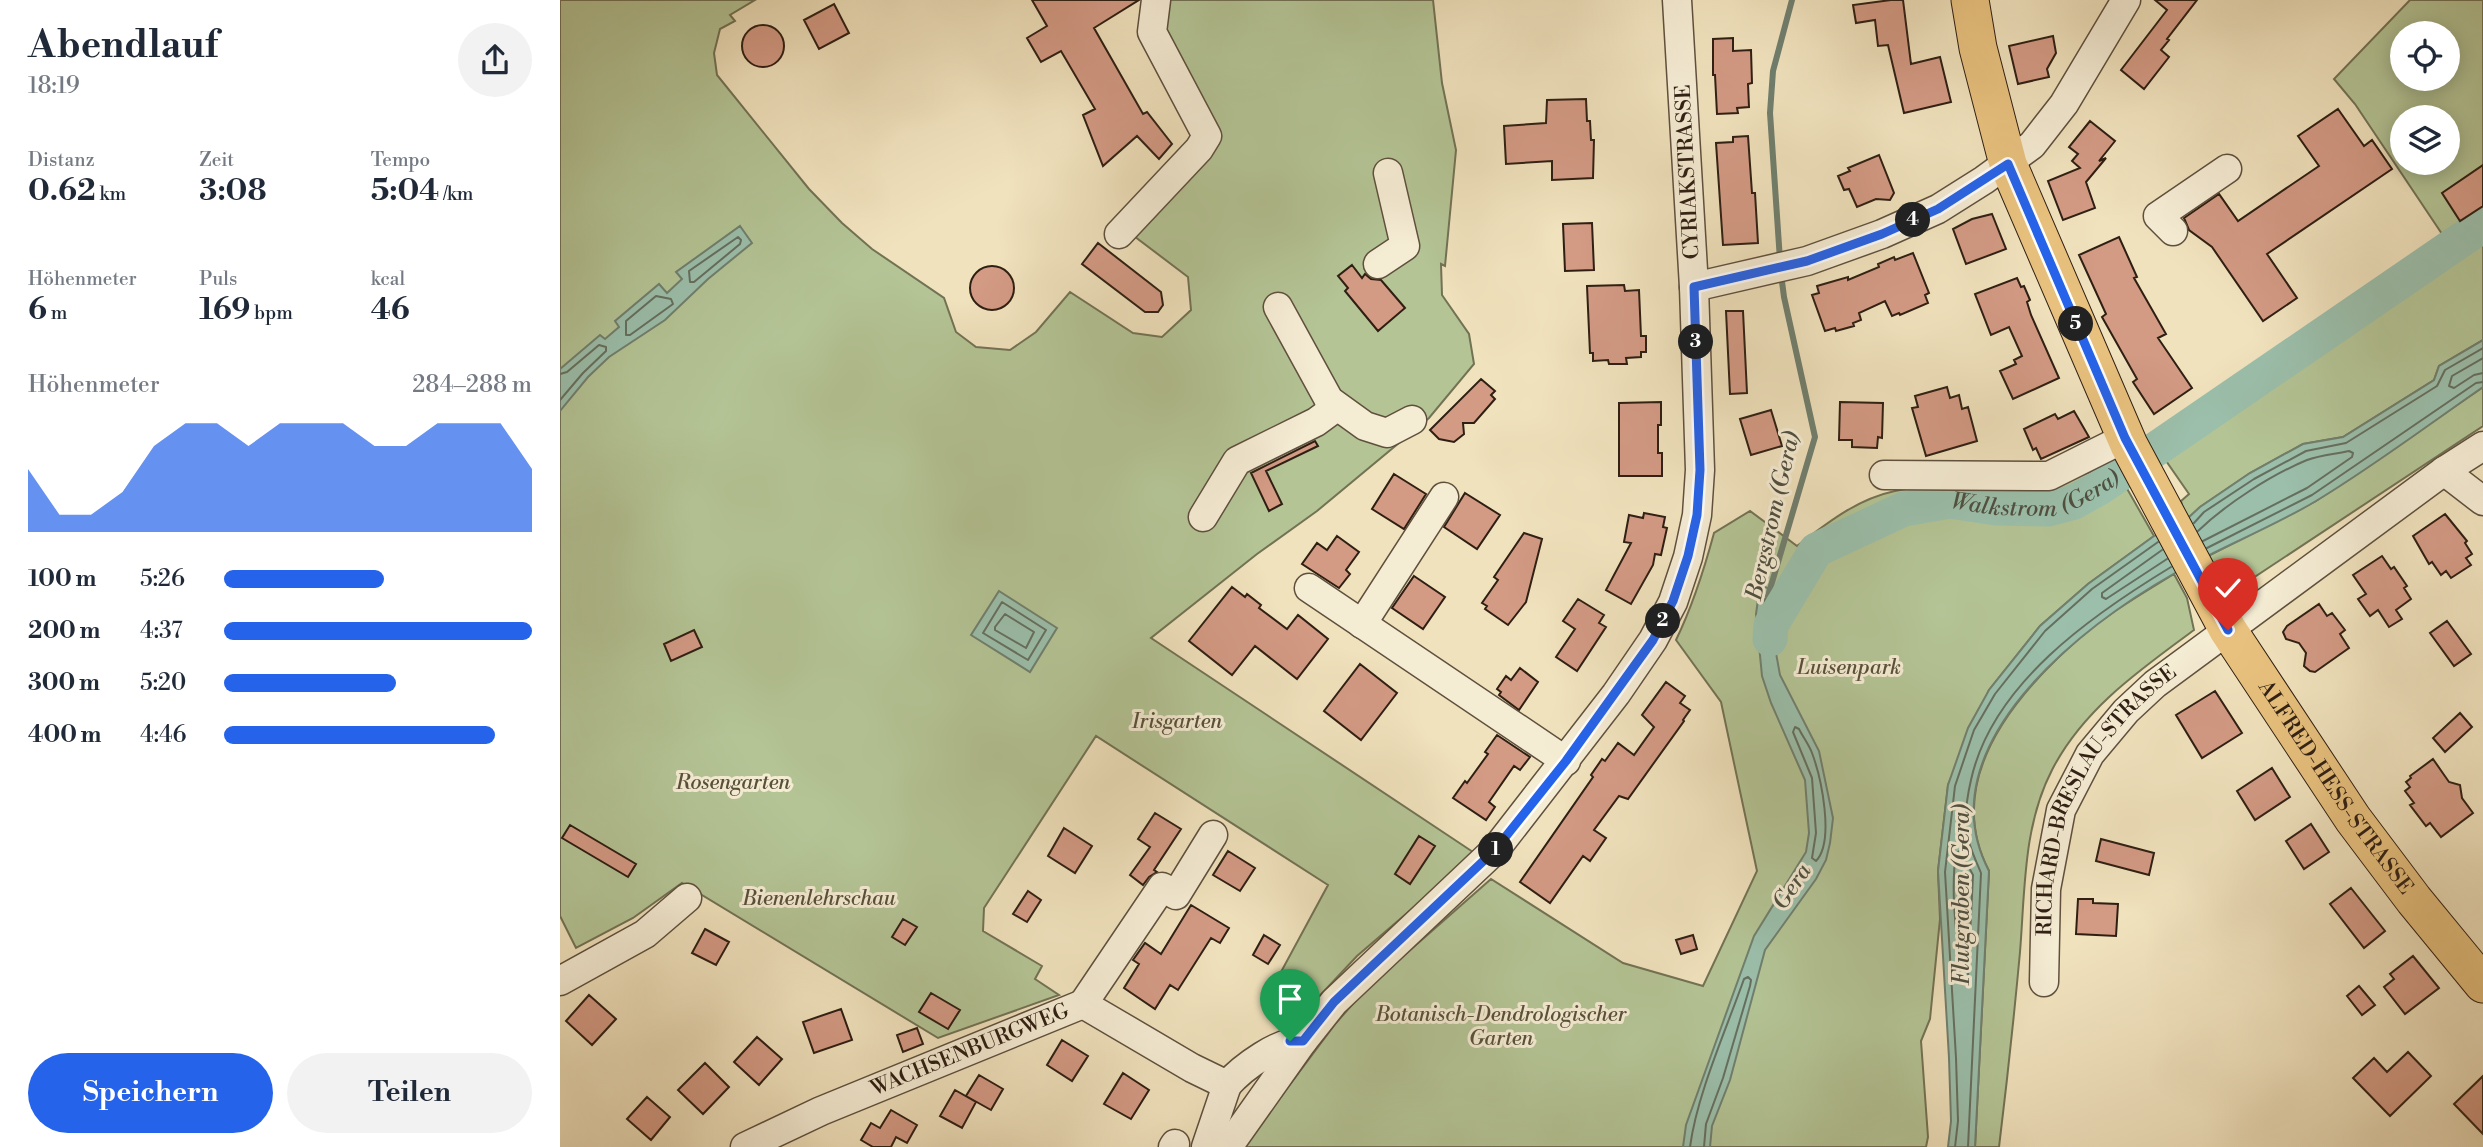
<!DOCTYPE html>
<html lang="de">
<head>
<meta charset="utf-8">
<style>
  body { margin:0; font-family:"Libre Bodoni",serif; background:#f2f2f3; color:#1f2937; height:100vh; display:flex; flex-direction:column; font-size:26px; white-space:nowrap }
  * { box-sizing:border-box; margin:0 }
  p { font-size:23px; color:#747a83 }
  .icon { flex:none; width:38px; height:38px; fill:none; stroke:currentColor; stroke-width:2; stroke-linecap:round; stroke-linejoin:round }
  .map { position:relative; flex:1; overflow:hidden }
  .details { display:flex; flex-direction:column; background:#fff; width:560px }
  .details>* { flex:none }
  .fabs { position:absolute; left:1830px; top:21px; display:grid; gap:14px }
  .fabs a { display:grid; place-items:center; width:70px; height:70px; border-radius:50%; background:#fff; box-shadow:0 4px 18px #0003; font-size:35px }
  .pin { position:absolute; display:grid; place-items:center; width:60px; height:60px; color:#fff; margin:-72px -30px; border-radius:50% 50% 50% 0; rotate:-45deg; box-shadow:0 0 7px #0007 }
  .pin .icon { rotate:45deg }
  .km { position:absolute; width:35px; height:35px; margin:-18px; border-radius:50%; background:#222; color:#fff; font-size:19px; line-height:35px; text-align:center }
  .round { display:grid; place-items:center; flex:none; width:74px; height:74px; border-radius:37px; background:#f2f2f3 }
  .headline { display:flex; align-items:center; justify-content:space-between; height:119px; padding:0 28px }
  h1 { font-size:38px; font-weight:700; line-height:52px }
  .metrics { display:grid; grid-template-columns:repeat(3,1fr); gap:10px; height:119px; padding:7px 28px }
  .metrics div { display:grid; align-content:center }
  .metrics b { font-size:30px; font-weight:700 }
  .metrics small { font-size:19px; font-weight:400 }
  .metrics p { font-size:19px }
  .chart { height:196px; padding:14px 28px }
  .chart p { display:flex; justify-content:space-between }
  .chart svg { width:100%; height:126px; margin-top:7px; fill:#2563eb; opacity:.7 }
  .cta { display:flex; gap:14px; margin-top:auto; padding:14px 28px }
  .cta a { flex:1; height:80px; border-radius:42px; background:#2563eb; color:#fff; font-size:28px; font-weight:700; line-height:80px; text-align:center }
  .cta a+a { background:#f2f2f3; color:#1f2937 }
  ul { padding:0 28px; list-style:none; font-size:23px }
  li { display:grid; grid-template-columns:112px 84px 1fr; align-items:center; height:52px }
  li i { height:18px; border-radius:9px; background:#2563eb }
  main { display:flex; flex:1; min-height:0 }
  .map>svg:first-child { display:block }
  .green { fill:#b4c495; stroke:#727254; stroke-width:2; fill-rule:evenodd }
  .water { fill:#9bbfab; stroke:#707f6e; stroke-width:2 }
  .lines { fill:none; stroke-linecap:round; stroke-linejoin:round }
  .shore { stroke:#656f5f; stroke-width:2 }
  .stream { stroke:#707f6e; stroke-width:6 }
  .river { stroke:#9bbfab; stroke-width:35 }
  .building { fill:#d39a84; stroke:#2f1f13; stroke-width:2 }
  .minor-casing { stroke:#5f503e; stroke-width:31 }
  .major-casing { stroke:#2f1f13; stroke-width:39 }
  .minor { stroke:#f5ecd4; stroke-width:28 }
  .major { stroke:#e8c17e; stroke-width:37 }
  .route-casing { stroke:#fff; stroke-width:14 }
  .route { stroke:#2563eb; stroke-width:9 }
  .labels { text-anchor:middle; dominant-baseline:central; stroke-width:6; stroke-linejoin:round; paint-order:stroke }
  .street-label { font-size:21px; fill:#2f1f13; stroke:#f5ecd4 }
  .park-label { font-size:21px; font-style:italic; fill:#57513a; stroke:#f5ecd4 }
  .water-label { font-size:23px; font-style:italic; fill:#4f4f41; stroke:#f5ecd4 }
</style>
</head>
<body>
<main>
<section class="details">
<div class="headline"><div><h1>Abendlauf</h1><p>18:19</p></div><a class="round"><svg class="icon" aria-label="share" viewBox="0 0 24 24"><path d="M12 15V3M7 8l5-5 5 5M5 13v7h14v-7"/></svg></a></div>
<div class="metrics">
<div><p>Distanz</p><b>0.62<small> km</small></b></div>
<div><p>Zeit</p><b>3:08</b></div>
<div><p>Tempo</p><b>5:04<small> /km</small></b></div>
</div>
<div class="metrics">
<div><p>Höhenmeter</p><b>6<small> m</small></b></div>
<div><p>Puls</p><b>169<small> bpm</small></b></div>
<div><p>kcal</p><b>46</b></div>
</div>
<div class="chart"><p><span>Höhenmeter</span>284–288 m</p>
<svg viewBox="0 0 160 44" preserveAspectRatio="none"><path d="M0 44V22L10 38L20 38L30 30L40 14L50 6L60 6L70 14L80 6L90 6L100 6L110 14L120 14L130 6L140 6L150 6L160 22V44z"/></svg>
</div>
<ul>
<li><b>100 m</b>5:26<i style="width:52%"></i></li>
<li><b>200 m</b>4:37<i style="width:100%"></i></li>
<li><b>300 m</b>5:20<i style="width:56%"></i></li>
<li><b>400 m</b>4:46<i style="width:88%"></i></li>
</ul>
<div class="cta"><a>Speichern</a><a>Teilen</a></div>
</section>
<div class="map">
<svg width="1923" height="1147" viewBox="0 0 1923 1147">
  <rect width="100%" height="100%" fill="#f0e2bd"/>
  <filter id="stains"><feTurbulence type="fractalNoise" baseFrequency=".00286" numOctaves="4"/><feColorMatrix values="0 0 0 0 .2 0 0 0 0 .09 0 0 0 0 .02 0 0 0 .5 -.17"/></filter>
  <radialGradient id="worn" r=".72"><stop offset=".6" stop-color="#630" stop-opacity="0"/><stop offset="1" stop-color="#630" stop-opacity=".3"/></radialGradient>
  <path class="green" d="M0,0H195L170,15L175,21L160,29L154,53L157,75L249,189L282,223L312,249L384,298L396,332L416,347L450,350L476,332L510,292L573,333L602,337L631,310L628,277L570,233L635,146L590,0H873L882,83L896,150L885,266L881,264L882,295L909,334L914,364L869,418L757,511L697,554L591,638L916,854L797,956L752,1004L715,983L768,885L536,736L424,908L423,931L482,966L475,979L499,995L378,1038L122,883L73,918L16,948L0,916Z
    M1850,0H1923V340L1879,366L1874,380L1783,437L1743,444L1690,473L1640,507L1626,520L1621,501L1629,494L1604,458L1597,457L1586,442L1882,234L1795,104L1774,79ZM1843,33H1888V79H1843ZM1843,117H1888V163H1843Z
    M1923,387V426L1687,582L1684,579L1667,587L1659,581L1646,557L1756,501Z
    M1553,464L1594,536L1528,584L1480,626L1429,690L1388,785L1378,871L1380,919L1370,1019L1361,1041L1368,1137L1366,1147H683L776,1023L807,988L931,879L1063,963L1143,986L1197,871L1161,702L1116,640C1133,605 1144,570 1154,533L1190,511L1237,546C1267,523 1297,499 1335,491C1386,480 1439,488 1491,483C1511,481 1533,470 1553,464Z
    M1614,574L1627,598L1634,630C1581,669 1523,709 1492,770C1463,826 1465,891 1460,952C1454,1017 1447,1082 1439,1147H1415L1429,871C1380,777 1460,688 1529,630C1555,609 1585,592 1614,574Z"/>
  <path class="water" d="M180,226L192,243L148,279L105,320L49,357L28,377L0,411V369L40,335L45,339L59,327L55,321L99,284L107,293L122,279L116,272Z
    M1923,340V387C1868,425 1814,466 1756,501C1711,528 1661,547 1615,573C1521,626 1364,747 1429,871L1415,1147H1388L1391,1121L1389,1058L1378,871L1388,785L1408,728L1429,690L1480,626L1528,584L1594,536L1626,520L1640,507L1690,473L1743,444L1783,437L1874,380L1879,366Z
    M1200,585L1229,597L1218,629L1216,653L1220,675L1259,751L1273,818L1270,843L1266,860L1256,879L1205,950L1170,1080L1152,1126L1150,1147H1123L1126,1125L1194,936L1246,852L1249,833L1245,780L1211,703L1202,676L1196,614Z
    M439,591L497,628L470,672L411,635Z"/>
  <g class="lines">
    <path class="shore" d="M178,237L181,240L180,244L134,282H130L129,271Z
      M96,296L111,299L113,304L70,335H66V321Z
      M1923,358L1892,376L1889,386L1894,388L1914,375L1923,373
      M0,374L7,372L39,345L46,347V351L23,373L0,400
      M1634,523L1644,512L1694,479L1746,451L1786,443L1877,386L1885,370L1923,348
      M1638,531C1666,504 1711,475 1747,460C1760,455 1776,454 1789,451L1793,453L1792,457L1747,488L1643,541
      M1647,548L1752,495L1916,383L1923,382
      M1602,550L1542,593V597L1546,599L1607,559
      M1209,596L1219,603L1211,628L1207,630L1204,627L1205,599Z
      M442,602L486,630L468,660L423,633Z
      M445,614L474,632L466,648L435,630V627Z
      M1235,727L1239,729C1243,737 1249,745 1252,753C1261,777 1275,841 1256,861L1252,858L1256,833L1252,778L1233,732Z
      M1400,851L1413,875L1408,976L1405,979L1401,976C1397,936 1390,894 1396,853Z
      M1130,1147C1137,1094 1166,1030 1184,979L1188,977L1191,980L1190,986L1163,1078L1146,1124L1144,1147
      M1395,1147L1398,1121L1396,1058L1385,872L1395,786L1414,730L1435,694L1485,631L1532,589L1598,542
      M1408,1147L1421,873C1416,860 1409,848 1407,833C1404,815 1407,797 1411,780C1432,684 1532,615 1611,567"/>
    <path class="stream" d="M1220,260L1210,113L1213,71L1232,0
      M1208,596L1255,437L1224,297L1221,274"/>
    <path class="river" id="s1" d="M1210,639L1211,625L1256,550L1344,509L1390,501L1436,508L1488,509L1514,502L1539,488L1923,225"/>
  </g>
  <path class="building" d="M472,0H579L534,28L583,114L587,112L612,144L599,159L577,136L543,166L523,115L535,109L501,51L481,62L467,38L487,26Z
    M1331,0H1343L1351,64L1380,57L1391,102L1344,113L1328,45L1318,46L1315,20L1296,23L1293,5Z
    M1595,0H1637L1607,39L1609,40L1601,50L1609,57L1584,89L1561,70L1607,10Z
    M274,4L289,33L259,49L244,20Z
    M182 46a21 21 0 1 1 42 0a21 21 0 1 1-42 0Z
    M1493,36L1496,53L1487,69L1489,77L1458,84L1449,46Z
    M1173,38V51L1191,50L1192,83L1188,84L1189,107L1177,108L1178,113L1157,114L1155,75H1153V39Z
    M1026,99L1027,121H1030L1031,140H1034L1033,178L992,180V161L946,164L944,126L986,123L987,100Z
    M1778,109L1804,146L1812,140L1832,169L1707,254L1737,298L1703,321L1652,247L1629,230L1624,218L1659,194L1678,221L1759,166L1738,136Z
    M1530,121L1555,141L1539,161L1546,158L1526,182L1535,208L1503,220L1488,181L1520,168L1512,161L1518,154L1509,147Z
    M1188,136L1192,193H1195L1198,243L1163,245L1156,143L1173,142V137Z
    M1319,155L1334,193L1330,200L1316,199L1297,207L1289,189L1284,190L1278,176L1290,171L1288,168Z
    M1923,165V206L1900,221L1882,193Z
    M1432,214L1446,249L1406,264L1393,229L1412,219Z
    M1032,223L1034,270L1005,271L1003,224Z
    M1559,237L1577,277L1574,278L1606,334L1598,338L1632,388L1594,414L1573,382L1577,379L1542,317L1546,314L1519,255Z
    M538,243L601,292L603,305L598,312H585L522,264Z
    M1353,253L1369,293L1365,295L1368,303L1340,315L1339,313L1332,316L1325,301L1299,313L1301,320L1293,323L1294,326L1276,331L1275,328L1265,331L1252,295L1259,293L1257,286L1288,277V280L1319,267L1318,264L1334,257L1335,260Z
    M792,265L802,278L805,274L811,279L821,280L845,308L818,331L785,291L788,288L778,276Z
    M410 288a22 22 0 1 1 44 0a22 22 0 1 1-44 0Z
    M1457,278L1461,287L1464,286L1470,300L1467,302L1471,315L1499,378L1453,399L1440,371L1456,364L1454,360L1462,356L1449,327L1431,335L1415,294Z
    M1064,285L1065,291L1079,290L1081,336H1086V352H1081V357L1066,358L1067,364H1049L1048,360L1033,361V353H1030L1027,286Z
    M1166,311H1183L1187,393L1170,394Z
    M921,379L935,391L931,395L935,399L914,423H903L904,434L894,442L879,439L870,430Z
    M1387,387L1390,398L1399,395L1402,409L1408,407L1417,441L1366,456L1352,408L1358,407L1355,396Z
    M1101,402V425H1098V453H1102V476H1059V403Z
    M1280,402L1323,403L1322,438L1318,437L1317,448L1292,447V440H1279Z
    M1211,410L1222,446L1191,455L1180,419Z
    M1514,411L1529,437L1481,459L1476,448L1473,450L1464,429L1495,414L1498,419Z
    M755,441L758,446L706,471L722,504L709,511L691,473Z
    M834,474L866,494L844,529L812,509Z
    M905,493L940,515L917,549L884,527Z
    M1084,513L1105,517L1103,527L1107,528L1101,555L1095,554L1093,565L1071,604L1046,590L1071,543L1064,542L1069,515L1083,518Z
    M1885,514L1907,541L1905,543L1912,554L1906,558L1911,565L1891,578L1886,571L1881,575L1872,562L1869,564L1853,536Z
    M964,533L982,539L966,602L948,625L925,609L927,606L922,603L938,580L934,577Z
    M777,536L799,552L786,570L790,574L779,588L742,564L757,543L767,550Z
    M1822,556L1831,569L1834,567L1847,586L1844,588L1851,599L1836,610L1842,619L1829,627L1818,610L1810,616L1798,599L1806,594L1793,575Z
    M854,576L885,597L863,629L832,608Z
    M672,587L685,597L687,594L701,605L699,608L727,629L738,615L768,639L737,679L695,646L672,675L629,641Z
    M1018,599L1044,615L1039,623L1046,627L1017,671L996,657L1015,629L1003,621Z
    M1759,604L1767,616L1772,613L1785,630L1780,634L1789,648L1755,672L1750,671L1744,666L1746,653L1739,643L1726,639L1723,632L1727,626Z
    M1887,621L1911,654L1894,666L1870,633Z
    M134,630L142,647L111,661L104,644Z
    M800,664L837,693L801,740L764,711Z
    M960,668L978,682L959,710L939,695L941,692L937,689L946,676L951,680Z
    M1106,682L1125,696L1120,703L1130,710L1123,720L1124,721L1068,799L1059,796L1034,830L1046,838L1030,861L1023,856L990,903L960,882L1033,777L1031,775L1042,759L1045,761L1058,743L1074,755L1094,727L1082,715Z
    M1655,691L1682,733L1642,758L1616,715Z
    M1900,713L1912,727L1885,752L1873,738Z
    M937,735L970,757L960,770L954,766L929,802L935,807L926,820L893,798L905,781L907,783L928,754L925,752Z
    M1873,759L1889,782L1900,785L1902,798L1913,813L1881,837L1870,823L1866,826L1850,805L1854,803L1845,791L1850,787L1846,782L1851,778L1850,776Z
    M1712,768L1730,797L1695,820L1677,791Z
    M595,813L621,829L594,870L597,872L589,877L583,885L570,875L590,847L578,839Z
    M1751,824L1769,852L1744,869L1726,841Z
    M10,825L76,864L68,877L2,838Z
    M504,828L532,846L515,873L488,856Z
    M859,836L875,846L850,884L835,874Z
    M1541,839L1594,853L1589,875L1536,861Z
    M668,851L695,868L680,891L653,875Z
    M1791,888L1825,931L1804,948L1770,904Z
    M468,891L481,900L467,922L453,914Z
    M1518,899H1533V903L1558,904L1556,936L1516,934Z
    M631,905L669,928L660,943L651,938L618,990L610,985L595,1009L564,988L579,964L573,960L585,943L601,954Z
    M343,919L357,927L345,945L332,937Z
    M145,929L169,942L156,965L132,953Z
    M704,935L720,945L708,964L693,955Z
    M1133,935L1137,949L1121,954L1116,940Z
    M1853,956L1879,988L1845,1014L1824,987L1834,979L1830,974Z
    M1799,986L1815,1005L1802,1015L1787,996Z
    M371,993L400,1010L388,1029L359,1012Z
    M29,995L56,1019L32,1045L6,1021Z
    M281,1009L292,1040L254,1053L243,1022Z
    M357,1028L363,1044L343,1052L337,1035Z
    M197,1037L222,1059L199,1085L174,1062Z
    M502,1040L528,1056L512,1081L487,1065Z
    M1848,1052L1871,1076L1830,1116L1793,1078L1814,1058L1827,1072Z
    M145,1063L169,1087L143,1114L118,1090Z
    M563,1073L589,1090L571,1119L544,1104Z
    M419,1075L443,1089L431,1110L406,1096Z
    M1923,1076V1134L1894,1104Z
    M395,1090L416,1102L402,1128L380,1116Z
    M87,1097L110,1117L91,1140L67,1119Z
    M331,1110L357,1125L347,1143L336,1137L331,1147H313L301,1140L311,1123L320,1128Z"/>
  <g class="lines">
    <g class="minor-casing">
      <g id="minor">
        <path d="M1613,231L1598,216L1667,169"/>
        <path d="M559,234L639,149L647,136L592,32L596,0"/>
        <path d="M818,264L845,246L828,173"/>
        <path d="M1134,287L1247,261L1322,234L1378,209L1424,180L1472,145L1504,104L1566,0"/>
        <path d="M718,307L769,400L805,426L827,433L852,420"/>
        <path d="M1884,471L1923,501"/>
        <path d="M1324,475L1489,476L1565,438"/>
        <path d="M643,517L677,461L756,422L771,411L769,400"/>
        <path d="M749,588L1006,761"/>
        <path d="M802,624L884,497"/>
        <path d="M0,981L85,934L127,898"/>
        <path id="s2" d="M1484,982L1486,889L1501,810L1530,754L1566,711L1595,684L1884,471L1923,446"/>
        <path d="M523,1004L632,1068L667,1085C683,1067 719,1041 743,1041"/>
        <path d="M523,1004L602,887L616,895L653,835"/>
        <path id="s3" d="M185,1147L261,1111L523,1004"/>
        <path d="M613,1147L615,1144"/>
        <path d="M646,1147L667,1085"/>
        <path d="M668,1147L743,1041L774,1002L935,850L1056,694L1093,640L1113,602L1128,557L1137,515L1140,470L1134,287L1117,0"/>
      </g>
    </g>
    <g class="major-casing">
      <g id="major">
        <path id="s4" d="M1410,0L1418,48L1448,164L1569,445L1668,630L1793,819L1854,900L1923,984"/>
      </g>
    </g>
    <use href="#minor" class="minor"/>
    <use href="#major" class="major"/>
  </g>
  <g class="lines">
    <g class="route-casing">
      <path id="route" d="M730,1041H743L774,1002L935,850L1006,761L1093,640L1113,601L1128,556L1137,515L1140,470L1134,287L1247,261L1322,234L1378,209L1448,164L1565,438L1668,630"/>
    </g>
    <use href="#route" class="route"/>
  </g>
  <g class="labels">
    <g class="street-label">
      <text transform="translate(1128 172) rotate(-93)">CYRIAKSTRASSE</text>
      <text stroke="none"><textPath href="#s4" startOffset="875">ALFRED-HESS-STRASSE</textPath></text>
      <text stroke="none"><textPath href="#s2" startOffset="201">RICHARD-BRESLAU-STRASSE</textPath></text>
      <text stroke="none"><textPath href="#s3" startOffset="245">WACHSENBURGWEG</textPath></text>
    </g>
    <g class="park-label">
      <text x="1289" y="668">Luisenpark</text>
      <text x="617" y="722">Irisgarten</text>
      <text x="173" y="783">Rosengarten</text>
      <text x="259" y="899">Bienenlehrschau</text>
      <text x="941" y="1015">Botanisch-Dendrologischer<tspan x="941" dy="24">Garten</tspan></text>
    </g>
    <g class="water-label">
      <text stroke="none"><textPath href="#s1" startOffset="334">Walkstrom (Gera)</textPath></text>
      <text transform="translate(1213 516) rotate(-77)">Bergstrom (Gera)</text>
      <text transform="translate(1232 887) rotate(-56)">Gera</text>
      <text transform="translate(1402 895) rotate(-90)">Flutgraben (Gera)</text>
    </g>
  </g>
  <rect width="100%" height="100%" filter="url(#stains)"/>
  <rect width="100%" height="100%" fill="url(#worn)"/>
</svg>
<div class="fabs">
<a><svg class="icon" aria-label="locate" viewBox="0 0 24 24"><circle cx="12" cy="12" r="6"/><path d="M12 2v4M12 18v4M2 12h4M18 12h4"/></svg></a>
<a><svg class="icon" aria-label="layers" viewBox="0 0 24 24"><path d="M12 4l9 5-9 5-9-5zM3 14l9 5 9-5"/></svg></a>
</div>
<div class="pin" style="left:730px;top:1041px;background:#1e9e55"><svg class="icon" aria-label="arrive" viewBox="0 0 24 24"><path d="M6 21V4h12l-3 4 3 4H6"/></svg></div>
<div class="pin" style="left:1668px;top:630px;background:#d93025"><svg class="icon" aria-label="check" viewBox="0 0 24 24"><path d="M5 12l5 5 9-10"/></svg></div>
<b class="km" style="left:936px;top:850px">1</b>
<b class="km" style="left:1103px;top:621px">2</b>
<b class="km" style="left:1136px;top:342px">3</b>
<b class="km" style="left:1353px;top:220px">4</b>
<b class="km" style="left:1516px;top:324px">5</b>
</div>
</main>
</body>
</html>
